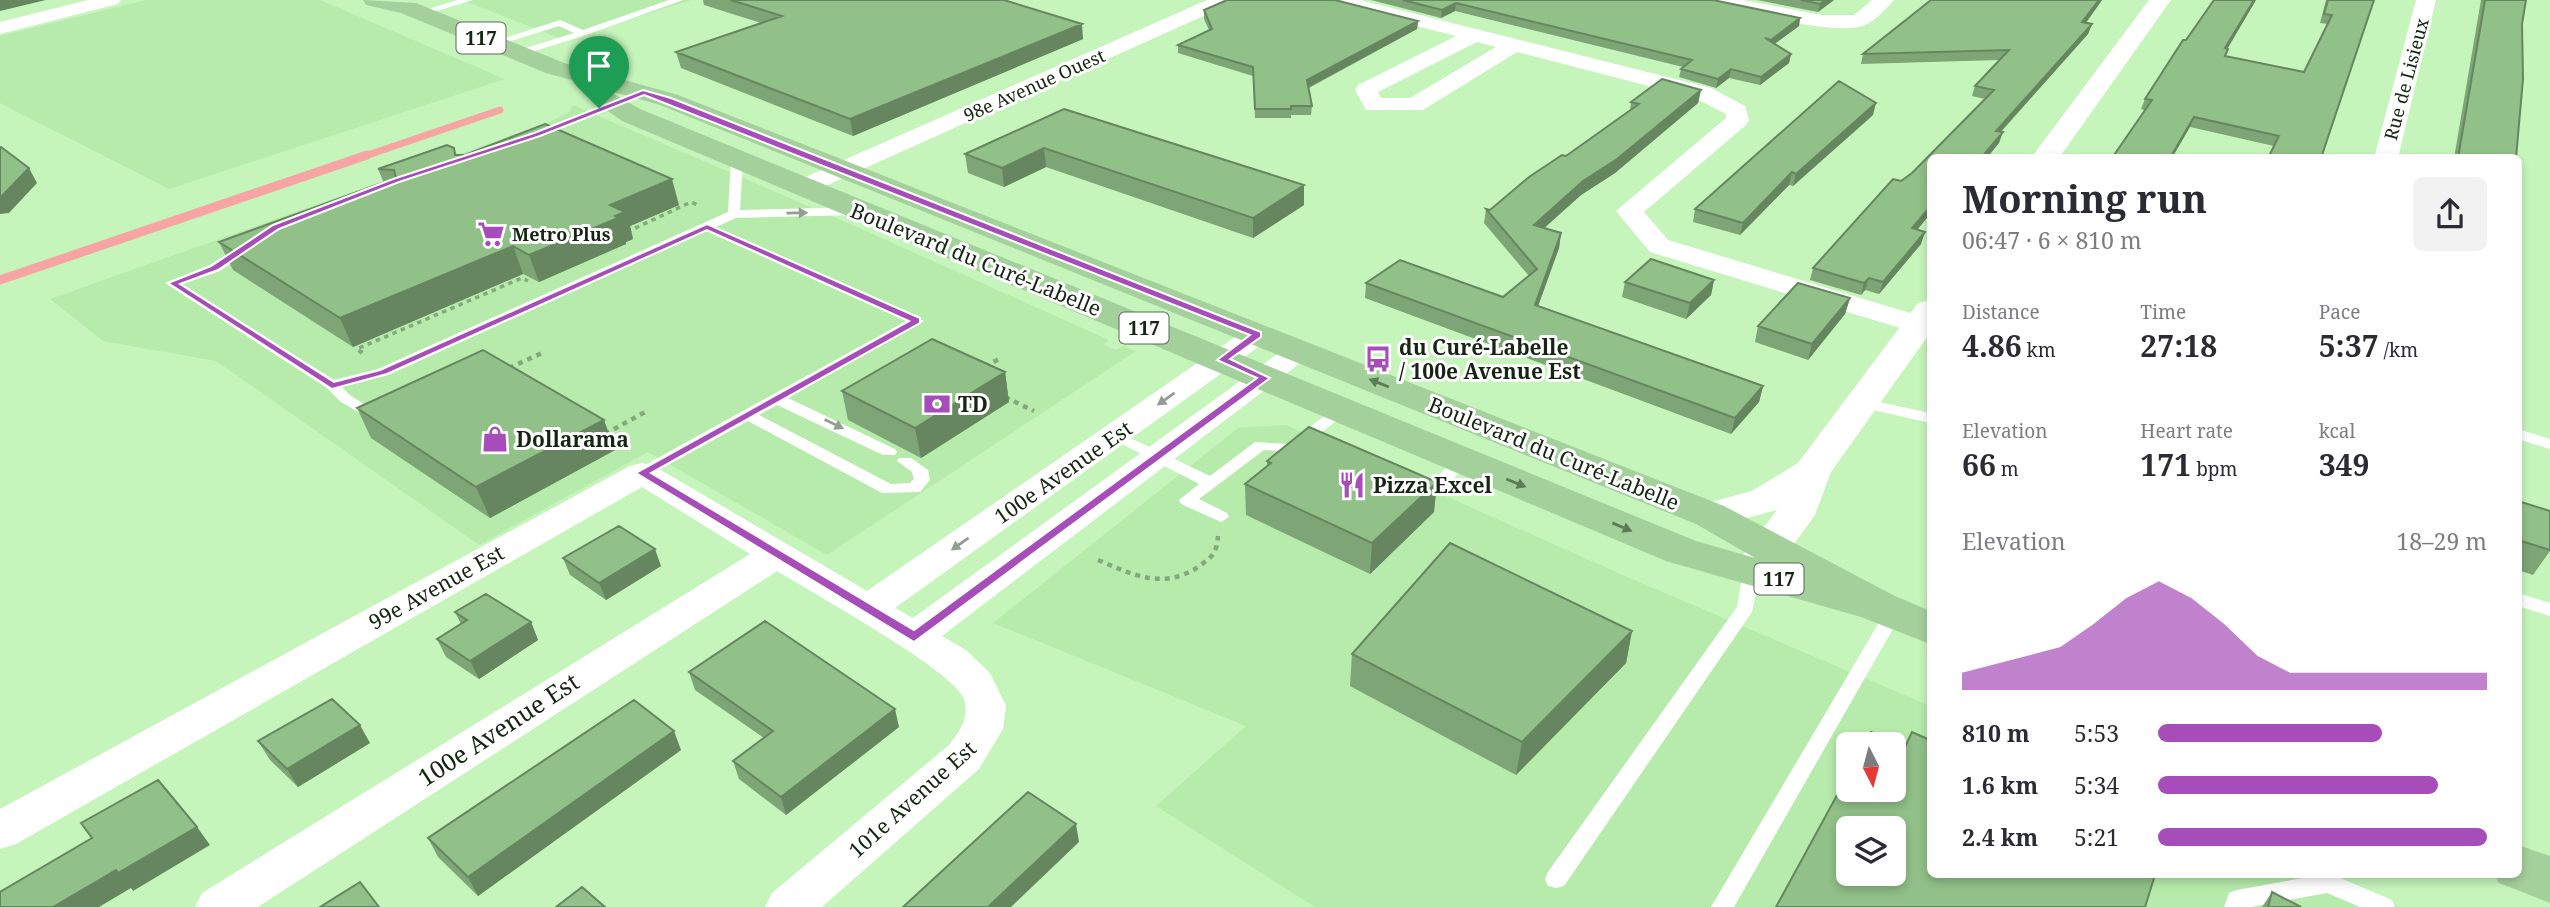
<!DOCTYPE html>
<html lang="en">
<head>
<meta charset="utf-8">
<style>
  body { margin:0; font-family:"Noto Serif",serif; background:#f2f2f3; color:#2b2b33; height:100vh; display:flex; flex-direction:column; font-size:26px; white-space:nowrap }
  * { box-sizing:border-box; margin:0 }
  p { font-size:23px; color:#7c7c81 }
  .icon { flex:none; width:38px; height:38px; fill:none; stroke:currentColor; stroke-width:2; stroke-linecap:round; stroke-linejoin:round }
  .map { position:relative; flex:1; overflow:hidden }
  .drawer { position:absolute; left:1927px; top:154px; width:595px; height:724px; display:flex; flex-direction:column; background:#fff; border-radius:10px; box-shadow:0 4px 10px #0003 }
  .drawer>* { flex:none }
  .needle { width:46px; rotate:174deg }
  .tools { position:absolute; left:1836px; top:732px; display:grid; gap:14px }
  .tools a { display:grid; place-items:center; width:70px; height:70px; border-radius:10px; background:#fff; box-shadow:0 4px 10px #0003; font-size:35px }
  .pin { position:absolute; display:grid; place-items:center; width:60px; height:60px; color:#fff; margin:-72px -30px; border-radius:50% 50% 50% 0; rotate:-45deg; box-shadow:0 0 7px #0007 }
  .pin .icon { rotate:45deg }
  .round { display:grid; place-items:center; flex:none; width:74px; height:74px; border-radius:10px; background:#f2f2f3 }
  .overview { display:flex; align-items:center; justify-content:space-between; height:119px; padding:0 35px }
  h1 { font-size:38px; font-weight:700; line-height:52px }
  .stats { display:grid; grid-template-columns:repeat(3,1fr); gap:10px; height:119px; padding:7px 35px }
  .stats div { display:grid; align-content:center }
  .stats b { font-size:30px; font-weight:700 }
  .stats small { font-size:19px; font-weight:400 }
  .stats p { font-size:19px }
  .chart { height:196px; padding:14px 35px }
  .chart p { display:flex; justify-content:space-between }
  .chart svg { width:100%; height:126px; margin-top:7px; fill:#a64db9; opacity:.7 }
  ul { padding:0 35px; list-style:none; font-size:23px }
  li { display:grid; grid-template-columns:112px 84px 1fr; align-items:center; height:52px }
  li i { height:18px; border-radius:9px; background:#a64db9 }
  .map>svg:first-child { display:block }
  .built { fill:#b6ebab; fill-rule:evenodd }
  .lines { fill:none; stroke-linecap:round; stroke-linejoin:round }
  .stream-far1 { stroke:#f7a4a3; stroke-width:7 }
  .stream { stroke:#f7a4a3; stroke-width:9 }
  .path-far1 { stroke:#84a97d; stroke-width:3.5; stroke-dasharray:4.5 4.5; stroke-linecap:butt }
  .path { stroke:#84a97d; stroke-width:4.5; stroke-dasharray:5 5; stroke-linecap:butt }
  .service { fill:#fff; fill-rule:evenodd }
  .minor { fill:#fff; fill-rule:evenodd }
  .tertiary { fill:#fff; fill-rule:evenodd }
  .primary { fill:#a4d09c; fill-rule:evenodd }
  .wall { fill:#7da575 }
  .shaded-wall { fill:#66865f }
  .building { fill:#91c088; stroke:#66865f; stroke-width:2; fill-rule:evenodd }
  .oneway { fill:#959d94 }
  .oneway2 { fill:#5c7b56 }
  .route { fill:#a64db9; stroke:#fff; stroke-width:2; fill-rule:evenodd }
  .labels { text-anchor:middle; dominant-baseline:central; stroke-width:6; stroke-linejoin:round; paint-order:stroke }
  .far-street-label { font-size:18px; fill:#142611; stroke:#fff }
  .far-poi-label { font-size:18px; font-weight:bold; fill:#142611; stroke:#fff; text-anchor:start }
  .shield { fill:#fff; stroke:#5a6758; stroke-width:2 }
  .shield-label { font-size:19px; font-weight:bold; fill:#142611 }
  .street-label { font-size:21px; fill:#142611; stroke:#fff }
  .poi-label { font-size:21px; font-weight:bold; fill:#142611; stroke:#fff; text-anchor:start }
  .near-street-label { font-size:24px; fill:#142611; stroke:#fff }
</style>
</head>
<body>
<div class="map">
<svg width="2550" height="907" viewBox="0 0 2550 907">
  <rect width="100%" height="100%" fill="#c5f5bb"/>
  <path class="built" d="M146,0H320L505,79L169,189L0,103V36Z
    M462,0H691L564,40Z
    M573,105L857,227L1109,340L1103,345L1116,350L1123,346L1136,351L827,555L648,452L479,545L216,361L103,341L50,299L547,123L568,113Z
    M1286,425L1625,576L1930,706V875H2325L2400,907H1315L1156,806L1246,726L993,623L1238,428ZM1848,744H1894V789H1848ZM1848,828H1894V873H1848Z"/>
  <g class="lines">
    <path class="stream-far1" d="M362,157L500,110"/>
    <path class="stream" d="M0,280L367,155"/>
    <path class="path-far1" d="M627,232L691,202L698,205
      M362,353L357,349L522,278L528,281"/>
    <path class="path" d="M360,351L362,353
      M985,367L999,359
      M509,368L542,353
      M1005,397L1034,411
      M605,434L647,411
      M606,435L625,447
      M1098,560C1133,575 1163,590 1198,567C1212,557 1217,553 1218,536"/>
    <path class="service" d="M458,0H473L420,16L415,13Z
      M669,0H683L586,35L519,56L516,55V51L574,33L559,26L495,46L490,43L560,20L583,30Z
      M643,90L648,93L647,95L539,137L529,135Z
      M737,157L743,160L740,210L857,207L863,211L857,215L736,218L716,227L924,321L788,398L895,449L897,452L895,455H883L777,405L759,415L891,484L910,483L914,479L912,472L897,461L899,458H911L928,470L930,480L920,492L882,493L748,421L648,476H636L634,473L636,470L906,321L706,231L388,375L342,387L351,396L382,415L385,418L377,423L341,402L327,388L165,283L210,265L241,245H249V251L220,271L182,284L334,380L378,369L728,212L731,160Z
      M1861,398L1930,413V423L1856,406L1853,403L1856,400Z
      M1342,404L1347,406L1350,409L1347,412L1297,452L1264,450L1199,499L1227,513L1229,517L1221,522L1181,504L1179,500L1199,484L1107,436L1110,433H1120L1210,476L1255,442L1288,444L1337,406Z
      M2518,429L2550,439V449L2518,439Z
      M1463,456L1471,461L1442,490H1430L1410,478L1418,473L1434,479L1457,458Z
      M1752,565L1758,567L1761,571L1752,612L1564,886L1556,888L1548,886L1545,879L1548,872L1737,607L1743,571L1746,567Z
      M2518,593L2550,603V616L2518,606Z
      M1893,607L1899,609L1902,613L1734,907H1711L1887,609Z
      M2319,875H2341L2340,878L2392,900L2395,907H2360L2327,893L2251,907H2224L2229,893L2237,890Z"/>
    <path class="minor" d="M88,0H121L118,4L0,34V22Z
      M1207,0H1233L1230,4L812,192H794L791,187L794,182Z
      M1327,0H1360L1711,88L1745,106L1749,120L1746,125L1644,212L1668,240L1930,319V331L1920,334L1910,331L1650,252L1616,211L1726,118V114L1695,98L1517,52L1423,110H1366L1355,90L1358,85L1456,36L1330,4ZM1477,42L1496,47L1410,98H1381L1378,92Z
      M1703,0H1743L1822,15H1854L1872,0H1894C1887,8 1875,21 1865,25C1839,37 1744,12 1713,6Z
      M2416,0H2436L2398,158H2374Z
      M1258,325L1268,328L1273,334L1268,340L895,608L913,618L1290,345L1301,342L1312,345L1316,351L942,636L966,650L990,673L1006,706L1003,729L979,769L822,907H765L772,893L949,745C960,731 971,716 963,697C950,669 811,592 777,571L258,907H195L202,893L750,554L642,487L16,844L0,849V809L630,466L642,463L654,466L867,591L1248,328Z"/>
    <path class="tertiary" d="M2149,0H2171L2059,158H2031Z
      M1930,300V333L1831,472L1815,515L1767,581L1752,585L1737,581L1731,571L1777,510L1710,528L1696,524L1690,515L1696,506L1752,491L1798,463L1918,303Z"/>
    <path class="primary" d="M363,0L416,3L564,63L678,95L1724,506L1893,595L1930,611V644L1861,617L1666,561L622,121L588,97L592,92H610L640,109L1696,541L1755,558L1696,524L660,105L546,73L401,13L366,5Z
      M2518,845L2550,856V903L2499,883L2495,875H2518Z"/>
  </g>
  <path class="wall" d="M703,0H1004L1083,39L853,136L681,68L676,52L761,23L704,5Z
    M1371,0H1713L1800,18L1799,26L1774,44L1791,54L1789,63L1760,85L1729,78L1716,88L1679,77L1681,69L1683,67L1455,11L1441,18Z
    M1757,0H1834L1818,12Z
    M1931,0H2102L2086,23L2092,24L2088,34L2001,132L1999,143L1930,158V214L1917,230L1921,244L1879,294L1865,290L1861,295L1810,280L1813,268L1901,181L1912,173L1985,99L1972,96L1975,86L1999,60L1861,64L1863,54Z
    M2256,0L2227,48L2225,56L2304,72L2328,24L2320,23L2326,0H2374L2274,146L2190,127L2141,109L2145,99L2186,40Z
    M2481,0H2526L2522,24L2516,158H2454Z
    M1204,10L1418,21L1417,29L1309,88L1312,106L1311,115H1291V118H1255L1253,76L1178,53V45L1209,30L1204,19Z
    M1701,90L1698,103L1615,173L1581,195L1544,228L1561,233L1559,248L1538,306L1763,386L1759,402L1731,434L1365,298L1366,283L1503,297L1529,276L1484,223L1486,209L1490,210L1630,111L1631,102Z
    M1064,109L1304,205L1253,238L1046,167L1004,187L968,173L965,154Z
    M1873,115L1793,186L1789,185L1740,235L1693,222L1695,209Z
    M454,148L457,155L679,205L630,226L633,239L626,242V244L539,282L523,274L353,347L233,270L219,242L384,183L378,169Z
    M1714,280L1711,295L1686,319L1622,297L1625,282Z
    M1850,298L1845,314L1808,360L1755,342L1758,326Z
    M1005,372L1009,402L921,458L848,420L842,391Z
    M357,408L615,450L490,518L371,438Z
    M1267,461L1437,482L1434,512L1370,574L1246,515L1245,484L1267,466Z
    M2518,501L2550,511V551L2533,575L2518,570Z
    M563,558L661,566L606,600L570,575Z
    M455,612L531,622L538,640L479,679L446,657L437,639L461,624Z
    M1632,631L1626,663L1516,775L1350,686L1352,654Z
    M689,672L899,727L786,815L739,779L733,761L764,738L695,690Z
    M258,741L370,743L298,787L270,760Z
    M681,750L478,896L438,857L428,838Z
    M2272,892L2301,907H2262Z"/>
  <path class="shaded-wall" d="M0,0H46L0,11Z
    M1825,0H1834L1818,12L1820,4Z
    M2099,0H2102L2079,32L2082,22Z
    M2254,0H2256L2222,58L2225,48Z
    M1456,3L1455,11L1441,18L1442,10Z
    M1800,18L1799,26L1769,48L1771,40Z
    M1418,21L1417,29L1307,88V80Z
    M1082,24L1083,39L853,136L850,119Z
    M2092,24L2088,34L1992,141L1996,131Z
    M1791,54L1789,63L1760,85L1761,77Z
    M1731,69L1729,78L1716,88L1718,79Z
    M1701,90L1698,103L1615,173L1581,195L1532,239L1534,225L1583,181Z
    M1876,103L1873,115L1793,186L1796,174Z
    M2194,117L2190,127L2172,158H2170Z
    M2003,132L1999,143L1987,158H1981Z
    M1044,148L1046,167L1004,187L1002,168Z
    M29,168L37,183L9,213L0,214V198Z
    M1792,172L1789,185L1740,235L1743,223Z
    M672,179L679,205L630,226L633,239L626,242V244L539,282L529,255L610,205Z
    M1304,185V205L1253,238V218Z
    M1930,207V214L1909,240L1912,228Z
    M1925,232L1921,244L1879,294L1883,282Z
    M1561,233L1559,248L1533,320L1535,305Z
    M513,246L523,274L353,347L340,318Z
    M1869,278L1865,290L1861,295L1864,283Z
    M1714,280L1711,295L1686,319L1690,303Z
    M1850,298L1845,314L1808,360L1812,344Z
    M1005,372L1009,402L921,458L915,428Z
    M1763,386L1759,402L1731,434L1735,418Z
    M604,420L615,450L490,518L476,487Z
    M1437,482L1434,512L1370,574L1372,543Z
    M655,549L661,566L606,600L599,583Z
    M531,622L538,640L479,679L470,661Z
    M1632,631L1626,663L1516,775L1522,742Z
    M895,709L899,727L786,815L781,797Z
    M360,725L370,743L298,787L287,769Z
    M674,731L681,750L478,896L468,877Z
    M1076,824L1079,842L1011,907H988Z
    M197,827L210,845L133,891L131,888L99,907H53L116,870Z"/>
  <path class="building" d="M731,0H1004L1082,24L850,119L676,52L782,16Z
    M1227,0H1335L1418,21L1307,80L1312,106H1291V109H1255L1253,67L1178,45L1212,29L1204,10Z
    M1403,0H1713L1800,18L1771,40L1765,38L1791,54L1761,77L1731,69L1718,79L1681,69L1692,60L1456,3L1442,10Z
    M1801,0H1825L1820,4Z
    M1931,0H2099L2082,22L2092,24L1996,131L2003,132L1981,158H1930V207L1912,228L1925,232L1883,282L1869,278L1864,283L1813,268L1893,179L1901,181L1912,173L1994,90L1975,86L2009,50L1863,54Z
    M2214,0H2254L2225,48L2228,49L2225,56L2304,72L2332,15L2324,14L2328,0H2374L2321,158H2268L2279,136L2194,117L2170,158H2112L2152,100L2145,99L2183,40H2186Z
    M2485,0H2526L2522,24L2523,79L2516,158H2458Z
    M1662,79L1701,90L1617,159L1583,181L1534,225L1561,233L1535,305L1763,386L1735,418L1366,283L1400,260L1503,297L1537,269L1486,209L1490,210L1529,177L1562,155L1566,156L1639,104L1631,102Z
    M1839,81L1876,103L1796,174L1792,172L1743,223L1695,209Z
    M1064,109L1304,185L1253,218L1044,148L1002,168L965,154Z
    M545,124L672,179L610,205L625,212L615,216L618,218L529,255L513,246L340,318L219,242L396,178L394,170L378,169L447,145L454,148L455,155H465Z
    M1,147L29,168L0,198V148Z
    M1651,259L1714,280L1690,303L1625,282Z
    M1798,283L1850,298L1812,344L1758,326Z
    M932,339L1005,372L915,428L842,391Z
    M483,350L604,420L476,487L357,408Z
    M1309,427L1437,482L1372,543L1245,484L1271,463L1267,461Z
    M2518,501L2550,511V550L2518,540Z
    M619,526L655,549L599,583L563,558Z
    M1450,543L1632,631L1522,742L1352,654Z
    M486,594L531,622L470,661L437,639L467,620L455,612Z
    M765,621L895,709L781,797L733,761L773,731L689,672Z
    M332,699L360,725L287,769L258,741Z
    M634,700L674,731L468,877L428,838Z
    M1871,732L1905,747L1912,732L1930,740V875H2155L2145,907H1776L1848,775V789H1894V744H1865ZM1848,828H1894V873H1848Z
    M158,780L197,827L118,873L116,870L53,907H0V892L92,838L81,823Z
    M1028,792L1076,824L988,907H903Z
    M360,882L379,907H320Z
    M582,887L605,907H556Z
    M2272,892L2301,907H2268Z"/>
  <defs><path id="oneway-solid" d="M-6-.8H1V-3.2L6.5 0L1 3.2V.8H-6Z" transform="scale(1.75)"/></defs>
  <g class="oneway">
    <use href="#oneway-solid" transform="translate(797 213) rotate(-1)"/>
    <use href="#oneway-solid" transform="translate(1166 399) rotate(145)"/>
    <use href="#oneway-solid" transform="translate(834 424) rotate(26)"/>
    <use href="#oneway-solid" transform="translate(960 544) rotate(145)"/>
  </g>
  <g class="oneway2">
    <use href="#oneway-solid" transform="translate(1379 383) rotate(-158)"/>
    <use href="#oneway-solid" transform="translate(1516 483) rotate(22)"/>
    <use href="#oneway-solid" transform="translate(1622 527) rotate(23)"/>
  </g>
  <path class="route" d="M643,90L671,98L1261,332V337L1230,359L1270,378L914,642L636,473L909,321L707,230L387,374L332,389L168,283L211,266L273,225L393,179L534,133ZM644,95L1250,335L1217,360L1257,378L914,630L651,473L920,323V318L707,224L380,370L334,382L180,284L218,270L279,229L399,182L540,136Z"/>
  <defs>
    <g id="supermarket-bare" transform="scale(2.1)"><path d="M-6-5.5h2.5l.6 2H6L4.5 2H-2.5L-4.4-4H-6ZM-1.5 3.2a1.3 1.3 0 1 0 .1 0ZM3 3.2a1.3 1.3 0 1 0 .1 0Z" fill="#a64db9" stroke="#fff" stroke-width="2.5" paint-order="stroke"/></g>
    <g id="bus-bare" transform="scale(2.1)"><path d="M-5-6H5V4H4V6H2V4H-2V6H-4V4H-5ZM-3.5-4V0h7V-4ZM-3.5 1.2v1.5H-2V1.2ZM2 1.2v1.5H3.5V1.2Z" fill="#a64db9" stroke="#fff" stroke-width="2.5" paint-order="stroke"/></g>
    <g id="bank-bare" transform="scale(2.1)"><path d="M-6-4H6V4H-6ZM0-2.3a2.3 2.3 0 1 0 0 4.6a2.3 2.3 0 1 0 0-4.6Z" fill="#a64db9" stroke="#fff" stroke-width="2.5" paint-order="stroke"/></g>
    <g id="shop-bare" transform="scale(2.1)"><path d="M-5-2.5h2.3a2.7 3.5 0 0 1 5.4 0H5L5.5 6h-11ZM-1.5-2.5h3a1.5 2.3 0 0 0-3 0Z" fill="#a64db9" stroke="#fff" stroke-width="2.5" paint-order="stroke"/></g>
    <g id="restaurant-bare" transform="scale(2.1)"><path d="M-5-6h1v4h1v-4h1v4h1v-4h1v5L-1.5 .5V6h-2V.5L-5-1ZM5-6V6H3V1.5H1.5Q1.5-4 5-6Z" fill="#a64db9" stroke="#fff" stroke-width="2.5" paint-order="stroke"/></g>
  </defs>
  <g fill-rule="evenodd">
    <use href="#supermarket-bare" x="491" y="234"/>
    <use href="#bus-bare" x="1378" y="359"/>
    <use href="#bank-bare" x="937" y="404"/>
    <use href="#shop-bare" x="495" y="439"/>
    <use href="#restaurant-bare" x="1352" y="485"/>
  </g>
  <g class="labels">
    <g class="far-street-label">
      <text transform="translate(2406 79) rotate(-75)">Rue de Lisieux</text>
      <text transform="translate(1034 85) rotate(-24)">98e Avenue Ouest</text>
    </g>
    <g class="far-poi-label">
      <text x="512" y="234">Metro Plus</text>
    </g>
    <g class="shield">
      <rect x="456.5" y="22.5" width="49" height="31" rx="5"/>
      <rect x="1119.5" y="312.5" width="49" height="31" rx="5"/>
      <rect x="1754.5" y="563.5" width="49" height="31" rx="5"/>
    </g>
    <g class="shield-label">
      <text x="481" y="38">117</text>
      <text x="1144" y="328">117</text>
      <text x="1779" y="579">117</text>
    </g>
    <g class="street-label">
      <text transform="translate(976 259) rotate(22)">Boulevard du Curé-Labelle</text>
      <text transform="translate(1554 453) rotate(22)">Boulevard du Curé-Labelle</text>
      <text transform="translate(1063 472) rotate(-35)">100e Avenue Est</text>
      <text transform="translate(436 587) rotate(-29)">99e Avenue Est</text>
      <text transform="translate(912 799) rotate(-42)">101e Avenue Est</text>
    </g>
    <g class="poi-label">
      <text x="1399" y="347">du Curé-Labelle<tspan x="1399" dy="24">/ 100e Avenue Est</tspan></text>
      <text x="958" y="404">TD</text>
      <text x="516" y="439">Dollarama</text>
      <text x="1373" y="485">Pizza Excel</text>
    </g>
    <g class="near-street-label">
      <text transform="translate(498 729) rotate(-33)">100e Avenue Est</text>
    </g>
  </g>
</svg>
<div class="tools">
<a><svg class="needle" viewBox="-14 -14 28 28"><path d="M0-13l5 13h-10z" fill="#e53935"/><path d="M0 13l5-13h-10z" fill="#7c7c81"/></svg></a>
<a><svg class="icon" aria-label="layers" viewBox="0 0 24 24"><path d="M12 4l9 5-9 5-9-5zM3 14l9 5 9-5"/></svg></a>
</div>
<div class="pin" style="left:599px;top:108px;background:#1e9e55"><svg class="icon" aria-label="arrive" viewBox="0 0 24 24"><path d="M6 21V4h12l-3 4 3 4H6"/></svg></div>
<section class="drawer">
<div class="overview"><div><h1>Morning run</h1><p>06:47 · 6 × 810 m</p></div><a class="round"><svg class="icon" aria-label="share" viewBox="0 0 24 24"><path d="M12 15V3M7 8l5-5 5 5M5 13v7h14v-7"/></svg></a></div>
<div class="stats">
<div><p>Distance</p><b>4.86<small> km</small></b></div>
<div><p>Time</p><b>27:18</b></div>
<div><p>Pace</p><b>5:37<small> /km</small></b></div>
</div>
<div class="stats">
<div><p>Elevation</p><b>66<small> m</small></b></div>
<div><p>Heart rate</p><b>171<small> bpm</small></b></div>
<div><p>kcal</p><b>349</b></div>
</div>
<div class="chart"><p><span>Elevation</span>18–29 m</p>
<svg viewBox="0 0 160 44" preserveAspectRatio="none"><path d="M0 44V38L10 35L20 32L30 29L40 21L50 12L60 6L70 12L80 21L90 32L100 38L110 38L120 38L130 38L140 38L150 38L160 38V44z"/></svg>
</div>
<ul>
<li><b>810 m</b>5:53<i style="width:68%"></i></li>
<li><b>1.6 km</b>5:34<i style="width:85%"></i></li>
<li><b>2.4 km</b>5:21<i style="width:100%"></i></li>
</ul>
</section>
</div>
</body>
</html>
